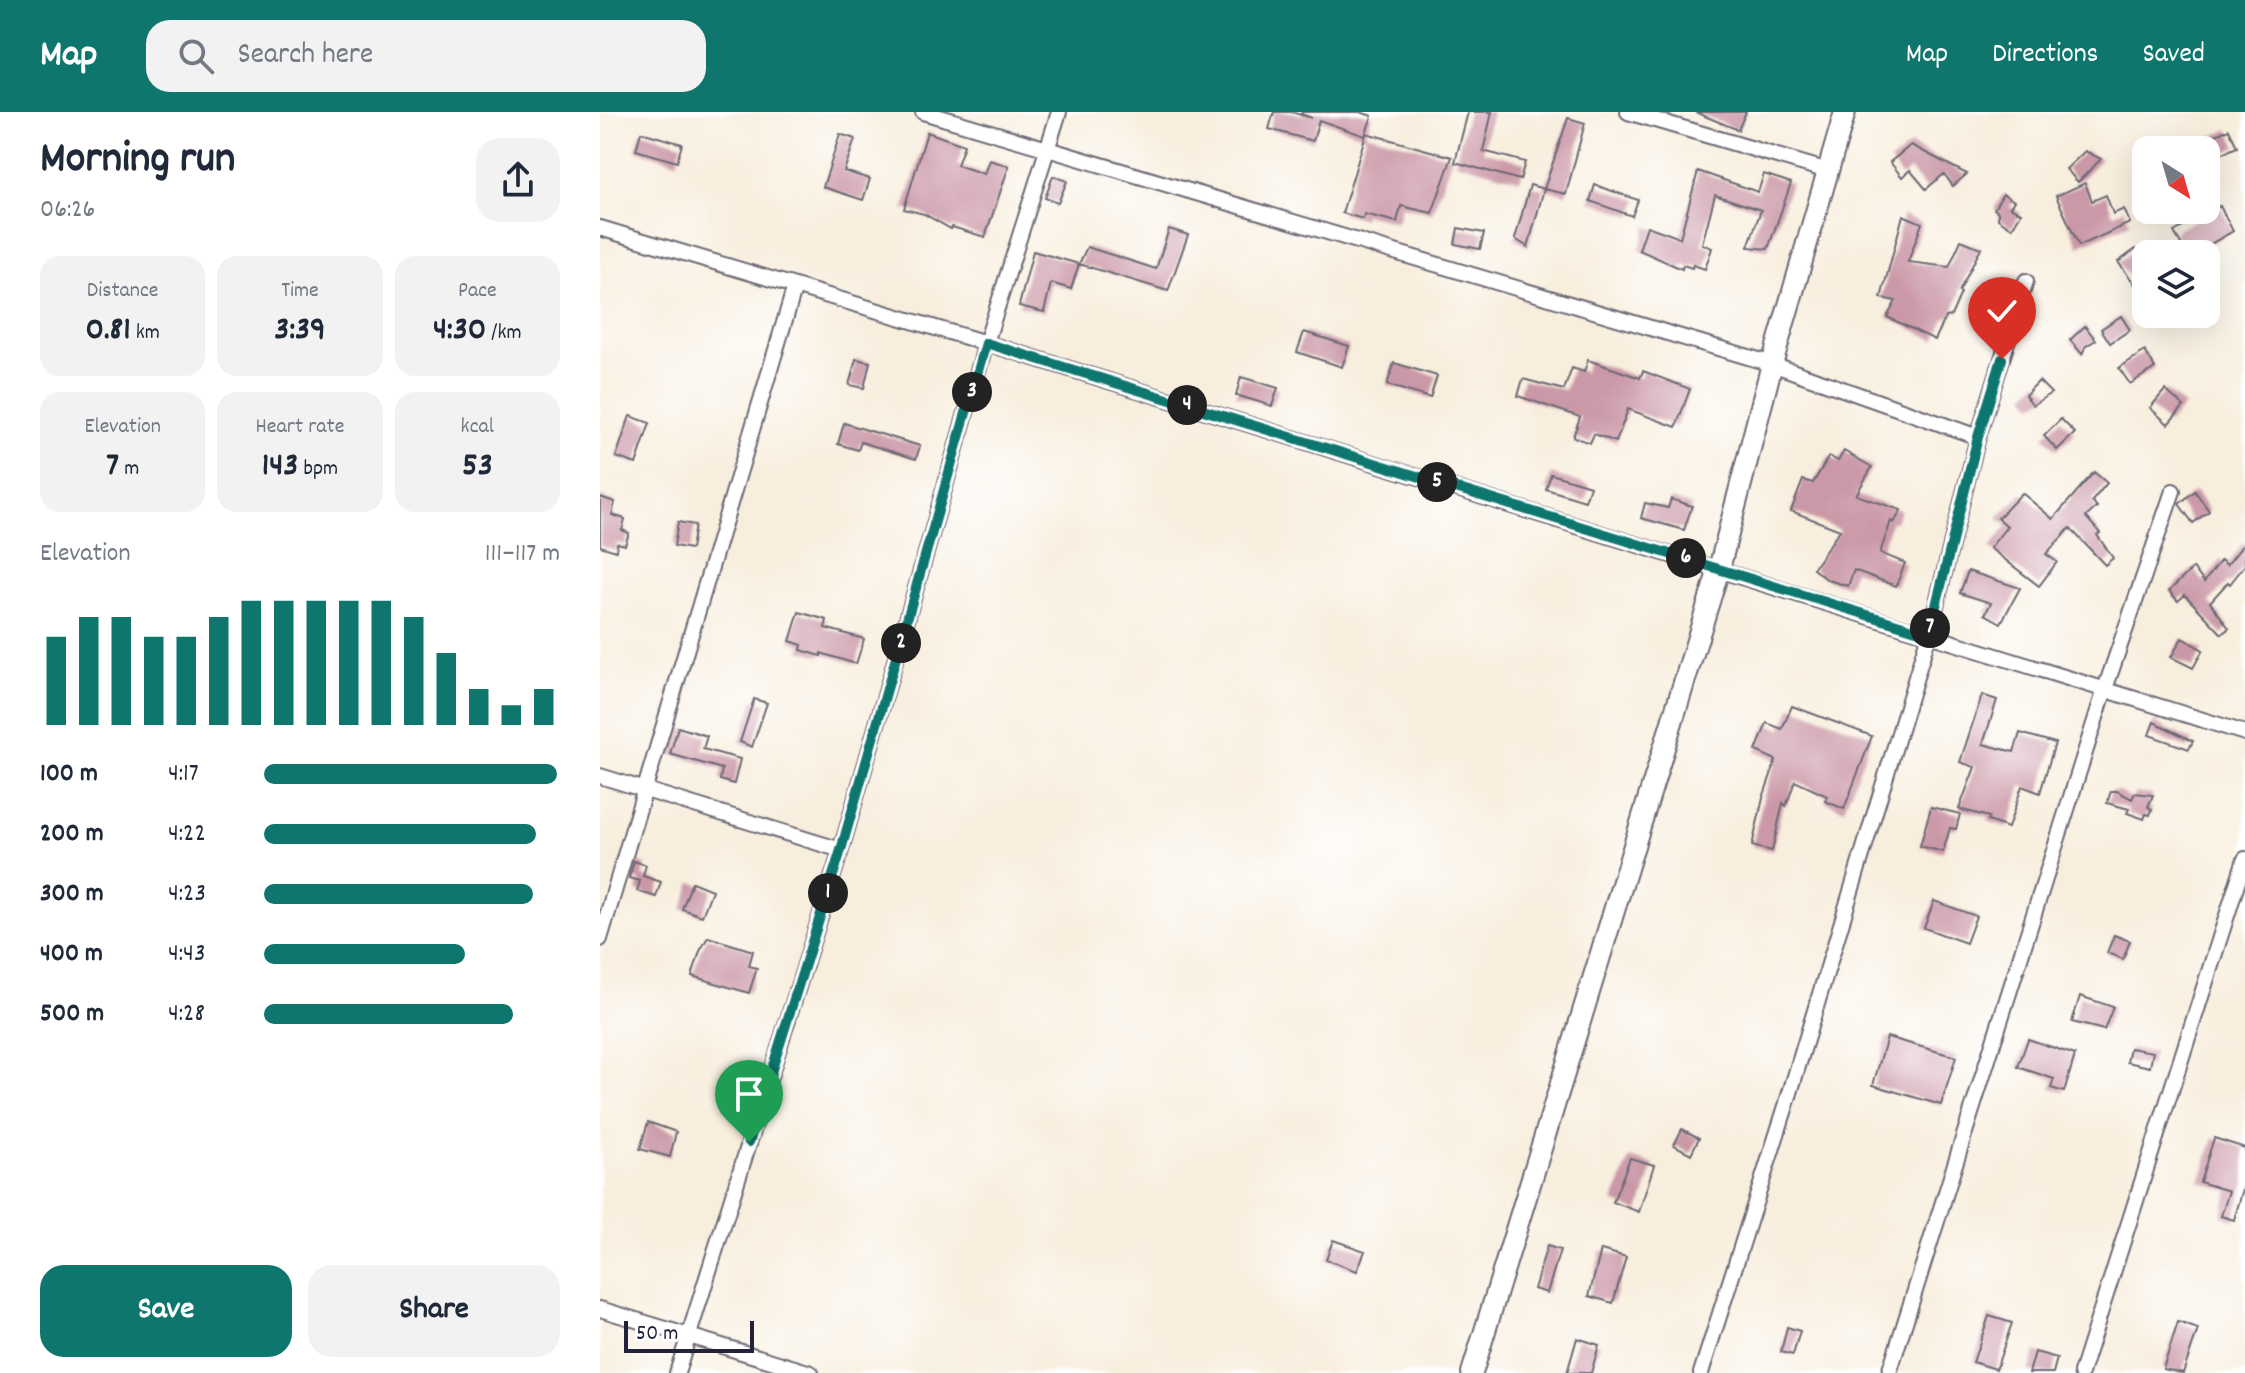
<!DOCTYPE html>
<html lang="en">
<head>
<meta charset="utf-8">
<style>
  body { margin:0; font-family:Dekko,sans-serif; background:#f2f2f3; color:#1f2937; height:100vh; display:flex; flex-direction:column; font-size:30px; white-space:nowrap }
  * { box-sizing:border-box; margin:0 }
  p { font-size:26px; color:#747a83 }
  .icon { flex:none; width:44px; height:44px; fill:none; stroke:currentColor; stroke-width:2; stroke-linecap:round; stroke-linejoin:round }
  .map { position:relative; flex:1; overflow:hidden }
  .drawer { display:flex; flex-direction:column; background:#fff; width:600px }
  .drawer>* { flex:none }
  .needle { width:52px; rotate:143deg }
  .tools { position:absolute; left:1532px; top:24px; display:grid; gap:16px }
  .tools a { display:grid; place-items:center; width:88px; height:88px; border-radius:16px; background:#fff; box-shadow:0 8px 32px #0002; font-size:40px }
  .scale { position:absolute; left:24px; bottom:20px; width:130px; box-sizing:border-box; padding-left:8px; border:4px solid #22223b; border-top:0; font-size:22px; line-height:28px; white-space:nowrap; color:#22223b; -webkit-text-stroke:6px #fff; paint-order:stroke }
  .pin { position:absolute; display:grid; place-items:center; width:68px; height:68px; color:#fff; margin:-82px -34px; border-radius:50% 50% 50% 0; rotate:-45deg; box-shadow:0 0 8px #0007 }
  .pin .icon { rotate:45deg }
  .km { position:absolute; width:40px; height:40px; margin:-20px; border-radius:50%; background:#222; color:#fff; font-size:22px; line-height:40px; text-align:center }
  .round { display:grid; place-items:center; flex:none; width:84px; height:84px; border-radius:24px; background:#f2f2f3 }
  .summary { display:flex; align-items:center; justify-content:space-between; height:136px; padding:0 40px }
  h1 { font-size:44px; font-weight:800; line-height:60px }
  .stats { display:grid; grid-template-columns:repeat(3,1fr); gap:12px; height:136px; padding:8px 40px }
  .stats div { display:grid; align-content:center; border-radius:20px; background:#f2f2f3; text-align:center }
  .stats b { font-size:34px; font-weight:800 }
  .stats small { font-size:22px; font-weight:400 }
  .stats p { font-size:22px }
  .chart { height:224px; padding:16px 40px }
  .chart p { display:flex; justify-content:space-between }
  .chart svg { width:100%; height:144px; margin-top:8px; stroke:#0f766e; stroke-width:6 }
  .button { display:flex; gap:16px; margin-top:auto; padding:16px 40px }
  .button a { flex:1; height:92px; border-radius:24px; background:#0f766e; color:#fff; font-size:32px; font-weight:800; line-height:92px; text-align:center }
  .button a+a { background:#f2f2f3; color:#1f2937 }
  ul { padding:0 40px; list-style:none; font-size:26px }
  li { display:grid; grid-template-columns:128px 96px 1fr; align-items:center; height:60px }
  li i { height:20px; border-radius:10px; background:#0f766e }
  header { display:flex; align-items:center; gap:48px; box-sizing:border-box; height:112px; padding:0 40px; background:#0f766e; color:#fff }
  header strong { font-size:38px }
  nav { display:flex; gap:44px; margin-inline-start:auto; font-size:28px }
  .search { width:560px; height:72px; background:#f2f2f3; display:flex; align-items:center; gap:20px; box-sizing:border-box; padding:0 28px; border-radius:24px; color:#747a83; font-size:30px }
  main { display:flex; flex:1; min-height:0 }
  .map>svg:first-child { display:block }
  .building { fill:#cb98a7 }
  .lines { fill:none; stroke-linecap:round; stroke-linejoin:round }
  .street-casing { stroke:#6d6974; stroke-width:18 }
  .secondary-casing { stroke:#6d6974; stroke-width:24 }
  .street { stroke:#fff; stroke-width:14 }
  .secondary { stroke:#fff; stroke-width:20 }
  .route-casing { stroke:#fff; stroke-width:16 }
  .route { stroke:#0f766e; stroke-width:10 }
</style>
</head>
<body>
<header>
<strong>Map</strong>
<div class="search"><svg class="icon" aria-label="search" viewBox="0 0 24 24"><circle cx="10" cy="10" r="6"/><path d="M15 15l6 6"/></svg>Search here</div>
<nav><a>Map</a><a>Directions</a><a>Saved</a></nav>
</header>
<main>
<section class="drawer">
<div class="summary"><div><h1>Morning run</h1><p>06:26</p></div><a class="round"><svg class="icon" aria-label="share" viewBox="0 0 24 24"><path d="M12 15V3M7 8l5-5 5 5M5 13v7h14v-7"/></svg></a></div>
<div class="stats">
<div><p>Distance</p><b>0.81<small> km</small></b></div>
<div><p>Time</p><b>3:39</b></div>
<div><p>Pace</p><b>4:30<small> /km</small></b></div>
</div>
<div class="stats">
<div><p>Elevation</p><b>7<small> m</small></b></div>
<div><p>Heart rate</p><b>143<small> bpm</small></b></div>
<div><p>kcal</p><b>53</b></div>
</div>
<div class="chart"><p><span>Elevation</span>111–117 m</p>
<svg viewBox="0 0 160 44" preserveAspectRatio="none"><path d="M5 44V17M15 44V11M25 44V11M35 44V17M45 44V17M55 44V11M65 44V6M75 44V6M85 44V6M95 44V6M105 44V6M115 44V11M125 44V22M135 44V33M145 44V38M155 44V33"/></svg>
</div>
<ul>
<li><b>100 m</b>4:17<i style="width:99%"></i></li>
<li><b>200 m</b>4:22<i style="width:92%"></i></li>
<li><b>300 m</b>4:23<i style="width:91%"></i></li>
<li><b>400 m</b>4:43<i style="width:68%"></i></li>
<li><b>500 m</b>4:28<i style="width:84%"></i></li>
</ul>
<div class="button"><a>Save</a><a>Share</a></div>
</section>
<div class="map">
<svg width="1645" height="1261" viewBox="0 0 1645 1261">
  <rect width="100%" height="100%" fill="#fff"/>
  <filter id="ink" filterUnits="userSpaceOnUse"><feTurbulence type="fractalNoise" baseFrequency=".0125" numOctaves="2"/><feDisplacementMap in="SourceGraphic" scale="16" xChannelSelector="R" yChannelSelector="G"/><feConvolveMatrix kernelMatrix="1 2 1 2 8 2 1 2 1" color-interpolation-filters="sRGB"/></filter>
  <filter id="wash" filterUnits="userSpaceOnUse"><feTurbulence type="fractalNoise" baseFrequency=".006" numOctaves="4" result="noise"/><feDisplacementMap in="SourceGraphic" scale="32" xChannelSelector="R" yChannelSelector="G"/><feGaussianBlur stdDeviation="1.8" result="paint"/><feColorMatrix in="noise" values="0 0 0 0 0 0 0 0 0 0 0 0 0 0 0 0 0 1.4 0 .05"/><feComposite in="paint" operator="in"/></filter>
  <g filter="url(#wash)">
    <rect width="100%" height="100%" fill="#f8eedd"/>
    <g id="blocks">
      <path class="building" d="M674,0H691L712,6L701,2L702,0H760L772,4L766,21L852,45L832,101L801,94L797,110L764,102L763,107L742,101L766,22L765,24L719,8L713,29L669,17Z
        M868,0H892L883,39L925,50L920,68L855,50Z
        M1095,0H1146L1138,18Z
        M968,6L985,11L966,82L944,77Z
        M1629,17L1637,35L1606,49V38H1582Z
        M41,20L82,32L77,50L36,38Z
        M327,20L364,33L357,53L384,62L389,48L409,54L385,125L352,115L351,117L324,102L304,97Z
        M240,22L255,27L244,59L270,67L263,88L223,75Z
        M1311,33L1353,55L1367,62L1353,74L1344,62L1326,77L1310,58L1302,65L1290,50Z
        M1485,39L1501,47L1478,70L1466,57Z
        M1098,59L1158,80L1164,62L1191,71L1168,137L1148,135L1161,98L1115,83L1102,132L1112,136L1105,157L1093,153L1092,156L1083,153L1082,157L1039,138L1047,114L1080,126Z
        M453,64L467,69L458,91L445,86Z
        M1485,71L1492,89L1506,83L1513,102L1524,97L1530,111L1479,134L1456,84Z
        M930,73L944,77L928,135L915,127Z
        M995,73L1038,88L1032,104L990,89Z
        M1403,82L1414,89L1410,95L1421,101L1412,116L1398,107V100L1394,97Z
        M1620,94L1633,119L1593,142H1587L1574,120Z
        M1303,103L1322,111L1308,150L1349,155L1361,128L1381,136L1359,180L1361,181L1351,204L1346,205L1335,228L1287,205L1296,189L1281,186Z
        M858,116L884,121L880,137L855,132Z
        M569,117L588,123L568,179L479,152L487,135L556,157Z
        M1536,137L1546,150V187L1518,150Z
        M433,139L479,152L471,177L451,171L444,200L419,194Z
        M1521,204L1530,218L1510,231L1501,217Z
        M1485,214L1496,228L1486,234L1482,242L1470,228Z
        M704,220L749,234L742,255L697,240Z
        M1545,239L1555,256L1530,272L1519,256Z
        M256,247L270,250L264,276L249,273Z
        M988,248L1040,266L1043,259L1090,277L1076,315L1028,297L1016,330L994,322L990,331L973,325L980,305L918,284L923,267L964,278L972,256L984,260Z
        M794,251L837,264L830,286L787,273Z
        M641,265L678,276L672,294L636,283Z
        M1439,269L1451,281L1433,293L1425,283Z
        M1565,278L1584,294L1568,312L1550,296Z
        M30,304L50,311L36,352L16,345Z
        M1461,307L1475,321L1457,338L1444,324Z
        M244,311L320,334L316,347L261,330L258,338L238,332Z
        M1244,339L1272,355L1256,383L1301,398L1294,411L1291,409L1280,441L1305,451L1296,474L1254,458L1248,474L1228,468L1213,457L1240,418L1191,399L1203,368L1213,371L1229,344L1238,349Z
        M1494,360L1507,371L1492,389L1497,395L1486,405L1500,421L1497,423L1513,446L1505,453L1470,416L1446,442L1457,450L1439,474L1390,436L1407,414L1398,406L1422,381L1453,407Z
        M951,362L990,374L985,389L946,377Z
        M1595,379L1609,399L1593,411L1579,392Z
        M0,385L15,390L12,403L25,407L22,418L29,421L25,433L17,431L16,439L0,434Z
        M1071,387L1092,394L1084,418L1041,406L1045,391L1068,396Z
        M78,410L95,413L91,437L74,434Z
        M1645,430V453L1630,472L1628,470L1610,490L1629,516L1622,522L1585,483L1578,489L1569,479L1593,456L1604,470L1621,448L1627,453Z
        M1368,459L1420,476L1401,511L1385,502L1391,491L1360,481Z
        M199,500L227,508L225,516L264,527L256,552L221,541V544L201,538L202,533L190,529Z
        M1582,526L1603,538L1593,556L1571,545Z
        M1382,583L1397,588L1383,632L1414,640L1420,621L1455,631L1440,681L1422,674L1408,716L1388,709L1389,705L1359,697L1375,655L1360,650Z
        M154,587L167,591L152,635L140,630Z
        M1192,594L1272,624L1244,697L1225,689L1227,684L1195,669L1186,694L1183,691L1172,739L1152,734L1163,686L1176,648L1156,639L1167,611L1182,617Z
        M1554,610L1593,629L1589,637L1549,623Z
        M78,615L107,624L103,637L140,647L134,672L120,668L122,657L70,642Z
        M1511,679H1517L1532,687L1535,681L1553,683L1548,695L1552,697L1550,703L1546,702L1544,707L1527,701L1529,697L1507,691Z
        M1331,695L1360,702L1356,717L1350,716L1343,740L1320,734Z
        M34,749L46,753L43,764L61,770L56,785L37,779L40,769L29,766Z
        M92,770L112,778L102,804L82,797Z
        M1334,789L1376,804L1366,831L1324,816Z
        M1514,823L1530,829L1523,847L1507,841Z
        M108,825L153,839L149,854L157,856L149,881L92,864L100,839Z
        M1480,884L1513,895L1504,918L1472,910Z
        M1287,925L1356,945L1341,993L1273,973Z
        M1428,927L1475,943L1464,980L1451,976L1454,967L1418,955Z
        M1530,936L1553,940L1550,955L1527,950Z
        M48,1010L76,1020L70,1045L40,1037Z
        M1082,1017L1099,1026L1091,1042L1074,1033Z
        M1614,1026L1645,1036V1070L1634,1108L1621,1104L1629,1079L1600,1070Z
        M1030,1046L1054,1053L1039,1100L1013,1090Z
        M733,1128L765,1139L757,1159L726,1148Z
        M947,1134L960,1138L947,1181L934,1177Z
        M1001,1138L1026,1145L1013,1191L989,1184Z
        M1389,1204L1412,1211L1396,1257L1373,1250Z
        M1578,1210L1598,1217L1583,1261L1563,1257Z
        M1187,1215L1200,1219L1193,1243L1181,1240Z
        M977,1226L999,1233L991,1261H967Z
        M1435,1240L1457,1246L1453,1261H1429Z"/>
    </g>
  </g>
  <g filter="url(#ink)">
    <use href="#blocks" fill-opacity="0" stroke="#6d6974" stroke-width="2"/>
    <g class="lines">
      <g class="street-casing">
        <path id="street" d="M323,0L1172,252L1378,325
          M1028,0L1228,59
          M0,116L386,231L1645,621
          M0,664L241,738
          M0,827L195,174
          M0,1197L211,1261
          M77,1261L241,738L386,231L459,0
          M1101,1261L1186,994L1329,522L1378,325L1426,169
          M1289,1261L1505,577L1573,379
          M1481,1261L1645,747"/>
      </g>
      <g class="secondary-casing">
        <path id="secondary" d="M872,1261L1119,457L1172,252L1245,0"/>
      </g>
      <use href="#street" class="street"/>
      <use href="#secondary" class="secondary"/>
    </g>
  </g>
  <g class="lines" filter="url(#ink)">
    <g class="route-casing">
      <path id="route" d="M149,1030L241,738L386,231L1329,522L1378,325L1402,247"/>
    </g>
    <use href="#route" class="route"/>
  </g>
</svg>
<div class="tools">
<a><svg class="needle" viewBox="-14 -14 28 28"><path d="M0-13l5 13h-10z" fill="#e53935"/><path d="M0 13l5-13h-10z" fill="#747a83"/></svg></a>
<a><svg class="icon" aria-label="layers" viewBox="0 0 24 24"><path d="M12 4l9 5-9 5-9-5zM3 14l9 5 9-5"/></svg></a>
</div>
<div class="scale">50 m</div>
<div class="pin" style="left:149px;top:1030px;background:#1e9e55"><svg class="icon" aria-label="arrive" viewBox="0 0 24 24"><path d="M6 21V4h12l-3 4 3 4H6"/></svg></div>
<div class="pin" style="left:1402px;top:247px;background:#d93025"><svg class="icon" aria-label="check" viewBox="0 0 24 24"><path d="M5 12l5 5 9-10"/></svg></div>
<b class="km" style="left:228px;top:781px">1</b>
<b class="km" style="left:301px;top:531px">2</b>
<b class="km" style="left:372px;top:280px">3</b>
<b class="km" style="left:587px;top:293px">4</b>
<b class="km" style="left:837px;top:370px">5</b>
<b class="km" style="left:1086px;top:446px">6</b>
<b class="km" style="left:1330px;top:516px">7</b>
</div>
</main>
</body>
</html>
